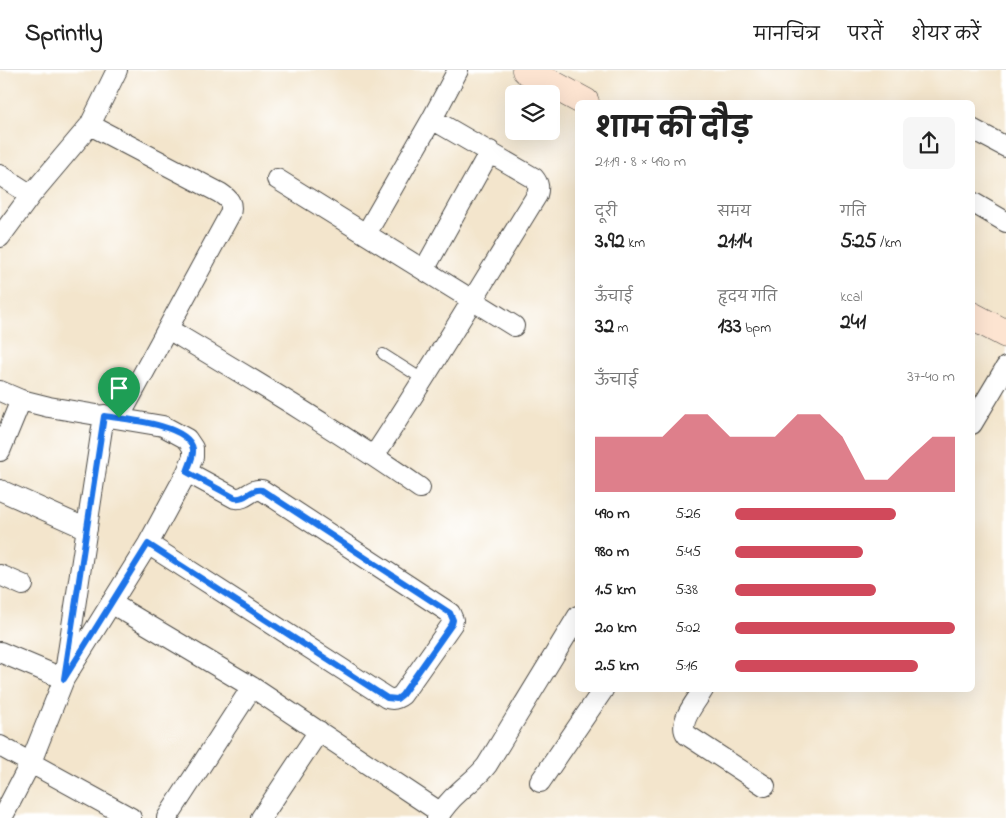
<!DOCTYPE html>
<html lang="hi">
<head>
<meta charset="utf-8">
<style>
  body { margin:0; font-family:"Indie Flower","Playpen Sans Deva",sans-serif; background:#f6f6f6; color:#222; height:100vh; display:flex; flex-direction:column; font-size:19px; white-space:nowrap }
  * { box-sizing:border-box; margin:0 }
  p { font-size:16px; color:#767676 }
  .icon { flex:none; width:28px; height:28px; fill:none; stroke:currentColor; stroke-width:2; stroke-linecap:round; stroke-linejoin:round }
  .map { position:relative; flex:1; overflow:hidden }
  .drawer { position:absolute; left:575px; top:30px; width:400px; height:592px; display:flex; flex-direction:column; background:#fff; border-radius:8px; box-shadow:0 5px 20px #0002 }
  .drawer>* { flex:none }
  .tools { position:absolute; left:505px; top:15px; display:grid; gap:10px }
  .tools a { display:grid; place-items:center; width:55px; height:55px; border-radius:8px; background:#fff; box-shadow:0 5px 20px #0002; font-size:25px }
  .pin { position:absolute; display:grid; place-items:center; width:42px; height:42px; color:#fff; margin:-51px -21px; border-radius:50% 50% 50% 0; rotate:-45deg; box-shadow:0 0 5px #0007 }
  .pin .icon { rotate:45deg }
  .round { display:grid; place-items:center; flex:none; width:52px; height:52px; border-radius:8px; background:#f6f6f6 }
  .head { display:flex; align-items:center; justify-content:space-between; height:85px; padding:0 20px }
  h1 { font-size:28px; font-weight:700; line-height:38px }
  .figures { display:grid; grid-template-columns:repeat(3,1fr); gap:8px; height:85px; padding:5px 20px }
  .figures div { display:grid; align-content:center }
  .figures b { font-size:21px; font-weight:700 }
  .figures small { font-size:14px; font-weight:400 }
  .figures p { font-size:14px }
  .chart { height:140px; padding:10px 20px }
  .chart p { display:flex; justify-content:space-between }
  .chart svg { width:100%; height:90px; margin-top:5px; fill:#d1495b; opacity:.7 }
  ul { padding:0 20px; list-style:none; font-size:16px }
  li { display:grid; grid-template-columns:80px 60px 1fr; align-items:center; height:38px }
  li i { height:12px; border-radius:6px; background:#d1495b }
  header { display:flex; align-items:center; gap:30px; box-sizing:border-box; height:70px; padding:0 25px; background:#fff; border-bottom:1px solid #e0e0e0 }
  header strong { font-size:24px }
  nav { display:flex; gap:28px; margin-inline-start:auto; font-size:18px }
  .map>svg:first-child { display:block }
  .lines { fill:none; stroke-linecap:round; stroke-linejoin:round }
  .lane-casing { stroke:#494743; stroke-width:12 }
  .street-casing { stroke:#494743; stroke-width:22 }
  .secondary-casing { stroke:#494743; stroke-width:29 }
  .lane { stroke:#fff; stroke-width:10 }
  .street { stroke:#fff; stroke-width:20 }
  .secondary { stroke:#fde4d1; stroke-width:28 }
  .route-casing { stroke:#fff; stroke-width:10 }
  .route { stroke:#1a73e8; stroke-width:6 }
</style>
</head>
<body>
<header>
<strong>Sprintly</strong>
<nav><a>मानचित्र</a><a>परतें</a><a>शेयर करें</a></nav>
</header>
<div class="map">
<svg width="1006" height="748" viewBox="0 0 1006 748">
  <rect width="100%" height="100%" fill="#fff"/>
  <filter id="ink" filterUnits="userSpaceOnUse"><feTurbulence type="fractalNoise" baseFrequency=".02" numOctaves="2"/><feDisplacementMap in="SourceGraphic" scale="10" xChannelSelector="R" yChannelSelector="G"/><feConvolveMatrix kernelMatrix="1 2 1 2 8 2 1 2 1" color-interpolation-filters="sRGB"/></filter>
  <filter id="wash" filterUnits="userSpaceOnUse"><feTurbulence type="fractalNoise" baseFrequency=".0096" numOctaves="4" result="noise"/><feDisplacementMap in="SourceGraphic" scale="20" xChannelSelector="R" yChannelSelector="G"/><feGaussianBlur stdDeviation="1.12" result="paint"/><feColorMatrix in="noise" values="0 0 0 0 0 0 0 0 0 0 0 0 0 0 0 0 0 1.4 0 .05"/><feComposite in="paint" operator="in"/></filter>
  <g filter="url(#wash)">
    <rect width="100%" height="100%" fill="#f3e5cc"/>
  </g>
  <g filter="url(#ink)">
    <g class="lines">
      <g class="lane-casing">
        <path id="lane" d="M383,284L424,310"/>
      </g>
      <g class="street-casing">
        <path id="street" d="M90,55L220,123C229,129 233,133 230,144L119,348
          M972,59L1006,77
          M0,105L31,125
          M277,109L514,256
          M972,132L1006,152
          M366,164L432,49L458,0
          M0,167L31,125L90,55L117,0
          M424,200L490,81
          M168,259C253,310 339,361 420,418
          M0,321L21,330L49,337L163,356L187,369L193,378V387L187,402L148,474L64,609L31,692L2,748
          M972,354L1006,297
          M0,381L21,330
          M374,386C431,300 483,212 537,125C539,118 539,114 534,108L432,49
          M0,420L87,459
          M148,474L387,628C393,630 397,629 402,625L452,554L453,550L450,543L262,420C250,418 247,430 235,428L187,402
          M0,505L23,515
          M111,533L252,617L441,743
          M0,582L64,609L104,345
          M703,620C696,632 677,653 687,665L765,716
          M0,676L131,748
          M540,712L603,620
          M167,748L252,617
          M261,748L319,661
          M437,748C443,739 450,730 458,723C468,713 478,707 487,695L578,546"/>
      </g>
      <g class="secondary-casing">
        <path id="secondary" d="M526,0L585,32
          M972,246L1006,264"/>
      </g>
      <use href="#lane" class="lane"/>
      <use href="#street" class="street"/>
      <use href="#secondary" class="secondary"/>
    </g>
  </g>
  <g class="lines" filter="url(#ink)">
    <g class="route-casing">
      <path id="route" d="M104,346C124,349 189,354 193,379C194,387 189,395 187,402L235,428C247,430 250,418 262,420L450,543L453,550L452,554L402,625L397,629L387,628L148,474L64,609Z"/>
    </g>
    <use href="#route" class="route"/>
  </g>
</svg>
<div class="tools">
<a><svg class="icon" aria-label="layers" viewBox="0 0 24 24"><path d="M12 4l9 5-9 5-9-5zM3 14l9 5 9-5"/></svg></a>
</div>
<div class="pin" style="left:119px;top:348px;background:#1e9e55"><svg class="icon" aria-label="arrive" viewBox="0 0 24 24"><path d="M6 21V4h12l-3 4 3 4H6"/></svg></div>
<section class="drawer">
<div class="head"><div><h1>शाम की दौड़</h1><p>21:19 · 8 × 490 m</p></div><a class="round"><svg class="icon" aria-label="share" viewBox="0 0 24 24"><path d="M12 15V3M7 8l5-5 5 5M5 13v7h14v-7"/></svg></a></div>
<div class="figures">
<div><p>दूरी</p><b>3.92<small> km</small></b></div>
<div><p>समय</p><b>21:14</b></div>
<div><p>गति</p><b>5:25<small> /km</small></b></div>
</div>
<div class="figures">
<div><p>ऊँचाई</p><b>32<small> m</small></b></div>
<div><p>हृदय गति</p><b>133<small> bpm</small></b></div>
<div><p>kcal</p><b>241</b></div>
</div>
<div class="chart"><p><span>ऊँचाई</span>37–40 m</p>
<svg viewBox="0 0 160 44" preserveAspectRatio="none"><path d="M0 44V17L10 17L20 17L30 17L40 6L50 6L60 17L70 17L80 17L90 6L100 6L110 17L120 38L130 38L140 27L150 17L160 17V44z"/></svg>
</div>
<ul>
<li><b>490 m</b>5:26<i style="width:73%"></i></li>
<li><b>980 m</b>5:45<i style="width:58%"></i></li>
<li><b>1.5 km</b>5:38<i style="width:64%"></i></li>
<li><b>2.0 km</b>5:02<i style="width:100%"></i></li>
<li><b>2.5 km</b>5:16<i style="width:83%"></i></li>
</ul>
</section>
</div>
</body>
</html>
